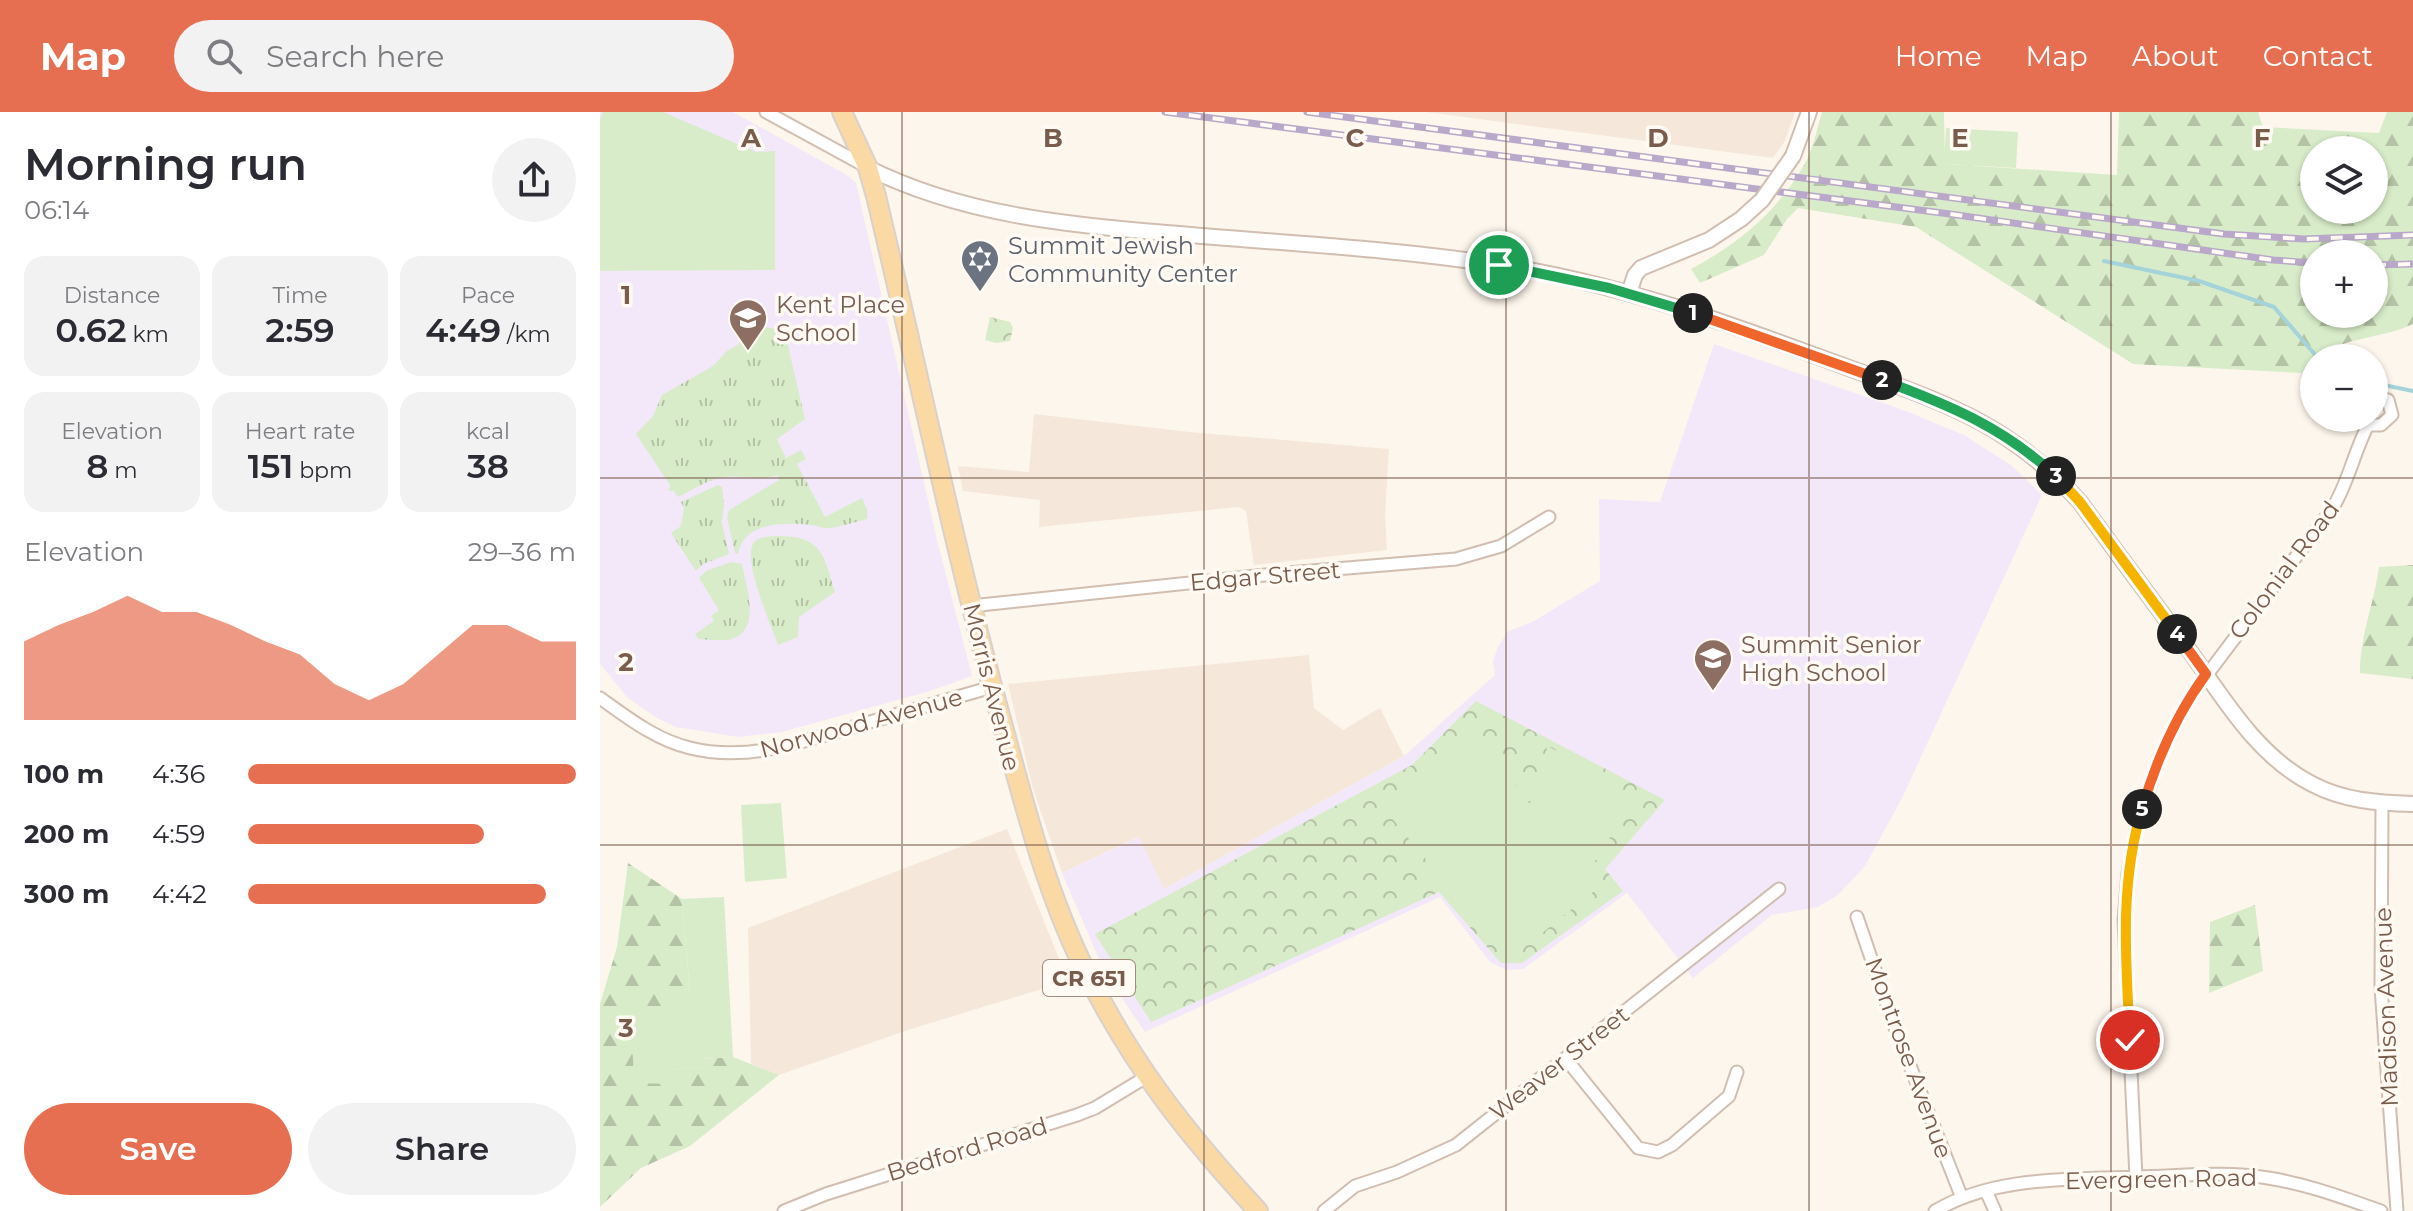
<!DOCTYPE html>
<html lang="en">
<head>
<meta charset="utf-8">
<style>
  body { margin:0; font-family:Montserrat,sans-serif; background:#f2f2f3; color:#2b2b33; height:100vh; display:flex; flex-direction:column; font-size:30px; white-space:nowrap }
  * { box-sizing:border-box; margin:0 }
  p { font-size:26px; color:#7c7c81 }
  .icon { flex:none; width:44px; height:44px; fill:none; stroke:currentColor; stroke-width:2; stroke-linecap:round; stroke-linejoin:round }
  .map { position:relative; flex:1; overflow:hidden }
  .details { display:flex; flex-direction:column; background:#fff; width:600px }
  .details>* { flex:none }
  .fabs { position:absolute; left:1700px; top:24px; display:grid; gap:16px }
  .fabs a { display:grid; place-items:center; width:88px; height:88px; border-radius:50%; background:#fff; box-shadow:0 2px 6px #0004; font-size:40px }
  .pin { position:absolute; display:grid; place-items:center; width:68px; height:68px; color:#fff; margin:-34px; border:4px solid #fff; border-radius:50%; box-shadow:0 2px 8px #0007 }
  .km { position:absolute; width:40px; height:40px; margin:-20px; border-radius:50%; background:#222; color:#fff; font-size:22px; line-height:40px; text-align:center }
  .round { display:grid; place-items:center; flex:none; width:84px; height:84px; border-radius:42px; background:#f2f2f3 }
  .head { display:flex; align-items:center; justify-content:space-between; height:136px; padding:0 24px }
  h1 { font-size:44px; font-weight:600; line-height:60px }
  .metrics { display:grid; grid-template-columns:repeat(3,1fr); gap:12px; height:136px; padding:8px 24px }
  .metrics div { display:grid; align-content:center; border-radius:20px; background:#f2f2f3; text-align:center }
  .metrics b { font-size:34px; font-weight:600 }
  .metrics small { font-size:22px; font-weight:400 }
  .metrics p { font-size:22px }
  .chart { height:224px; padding:16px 24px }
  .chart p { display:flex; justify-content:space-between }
  .chart svg { width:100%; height:144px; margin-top:8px; fill:#e76f51; opacity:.7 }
  .action { display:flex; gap:16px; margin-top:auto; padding:16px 24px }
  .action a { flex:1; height:92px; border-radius:48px; background:#e76f51; color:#fff; font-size:32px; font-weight:600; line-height:92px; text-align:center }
  .action a+a { background:#f2f2f3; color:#2b2b33 }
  ul { padding:0 24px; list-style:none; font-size:26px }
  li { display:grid; grid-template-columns:128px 96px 1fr; align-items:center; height:60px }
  li i { height:20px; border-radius:10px; background:#e76f51 }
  header { display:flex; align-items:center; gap:48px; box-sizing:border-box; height:112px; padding:0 40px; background:#e76f51; color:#fff }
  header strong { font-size:38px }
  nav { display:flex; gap:44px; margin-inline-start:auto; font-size:28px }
  .search { width:560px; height:72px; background:#f2f2f3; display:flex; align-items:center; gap:20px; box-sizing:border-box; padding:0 28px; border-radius:44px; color:#7c7c81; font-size:30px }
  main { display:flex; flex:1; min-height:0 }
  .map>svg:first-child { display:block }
  .residential { fill:#f5e8da }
  .education { fill:#f3e8fa }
  .grass { fill:url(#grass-tufts) }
  .forest { fill:url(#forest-firs); fill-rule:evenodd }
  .park { fill:url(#park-crowns) }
  .pitch { fill:#d8ecc9 }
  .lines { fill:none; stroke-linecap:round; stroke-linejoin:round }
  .stream { stroke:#a5d3da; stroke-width:4 }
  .minor-casing { stroke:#d1beb0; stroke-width:15 }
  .tertiary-casing { stroke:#d1beb0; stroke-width:18 }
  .primary-casing { stroke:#dad1cd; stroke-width:22 }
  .minor { stroke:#fff; stroke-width:11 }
  .tertiary { stroke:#fff; stroke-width:14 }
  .primary { stroke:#fbd9a5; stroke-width:18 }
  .rail-casing { stroke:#b9a8c9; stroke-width:7 }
  .rail { stroke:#fffaf3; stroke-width:4; stroke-dasharray:12; stroke-linecap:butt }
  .tertiary-bridge-casing { stroke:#d1beb0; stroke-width:18; stroke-linecap:butt }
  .tertiary-bridge { stroke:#fff; stroke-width:14 }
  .split-1-casing { stroke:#fff; stroke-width:16 }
  .split-2-casing { stroke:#fff; stroke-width:16 }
  .split-3-casing { stroke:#fff; stroke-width:16 }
  .split-4-casing { stroke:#fff; stroke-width:16 }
  .split-5-casing { stroke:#fff; stroke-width:16 }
  .split-6-casing { stroke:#fff; stroke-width:16 }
  .split-1 { stroke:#22a559; stroke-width:10 }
  .split-2 { stroke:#f0652b; stroke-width:10 }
  .split-3 { stroke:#22a559; stroke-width:10 }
  .split-4 { stroke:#f5b400; stroke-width:10 }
  .split-5 { stroke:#f0652b; stroke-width:10 }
  .split-6 { stroke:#f5b400; stroke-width:10 }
  .grid { fill:none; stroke:#7a5c4d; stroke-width:2; stroke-opacity:0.55 }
  .labels { text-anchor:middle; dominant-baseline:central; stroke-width:7; stroke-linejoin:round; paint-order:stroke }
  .shield { fill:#fffaf3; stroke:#a28b7f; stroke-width:2 }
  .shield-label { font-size:22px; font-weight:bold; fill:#7a5c4d }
  .worship-label { font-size:24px; fill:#5b616d; stroke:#fffaf3; text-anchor:start }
  .education-label { font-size:24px; fill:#785e54; stroke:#fffaf3; text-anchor:start }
  .street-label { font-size:24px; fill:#7a5c4d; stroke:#fffaf3 }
  .grid-label { font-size:26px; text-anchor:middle; font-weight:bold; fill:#7a5c4d; stroke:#fffaf3; stroke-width:7; stroke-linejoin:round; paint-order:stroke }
</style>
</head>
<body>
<header>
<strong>Map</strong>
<div class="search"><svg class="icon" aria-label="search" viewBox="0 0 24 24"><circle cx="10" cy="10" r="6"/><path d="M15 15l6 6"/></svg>Search here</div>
<nav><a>Home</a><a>Map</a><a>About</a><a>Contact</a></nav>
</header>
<main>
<section class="details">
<div class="head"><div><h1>Morning run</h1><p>06:14</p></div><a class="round"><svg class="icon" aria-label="share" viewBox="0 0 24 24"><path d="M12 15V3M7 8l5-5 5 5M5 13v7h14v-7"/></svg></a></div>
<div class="metrics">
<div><p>Distance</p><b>0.62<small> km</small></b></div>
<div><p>Time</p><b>2:59</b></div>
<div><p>Pace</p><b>4:49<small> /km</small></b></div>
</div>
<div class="metrics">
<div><p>Elevation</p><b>8<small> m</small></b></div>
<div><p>Heart rate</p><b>151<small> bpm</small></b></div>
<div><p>kcal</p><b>38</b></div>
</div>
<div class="chart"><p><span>Elevation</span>29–36 m</p>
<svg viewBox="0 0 160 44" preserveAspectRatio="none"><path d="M0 44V20L10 15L20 11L30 6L40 11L50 11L60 15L70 20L80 24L90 33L100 38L110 33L120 24L130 15L140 15L150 20L160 20V44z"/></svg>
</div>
<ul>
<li><b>100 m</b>4:36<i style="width:100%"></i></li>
<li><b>200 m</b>4:59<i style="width:72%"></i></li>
<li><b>300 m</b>4:42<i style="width:91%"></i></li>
</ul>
<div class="action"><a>Save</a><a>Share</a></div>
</section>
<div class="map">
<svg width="1813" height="1099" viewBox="0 0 1813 1099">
  <defs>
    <pattern id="grass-tufts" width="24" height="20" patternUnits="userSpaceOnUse" patternTransform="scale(2)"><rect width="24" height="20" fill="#d8ecc9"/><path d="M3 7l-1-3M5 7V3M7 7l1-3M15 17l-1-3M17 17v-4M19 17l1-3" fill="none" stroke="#b4c2a5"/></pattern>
    <pattern id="forest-firs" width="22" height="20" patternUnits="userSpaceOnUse" patternTransform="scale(2)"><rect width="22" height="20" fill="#d8ecc9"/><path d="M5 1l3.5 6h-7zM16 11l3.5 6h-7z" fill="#b4c2a5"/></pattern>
    <pattern id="park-crowns" width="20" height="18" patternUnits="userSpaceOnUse" patternTransform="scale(2)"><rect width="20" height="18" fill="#d8ecc9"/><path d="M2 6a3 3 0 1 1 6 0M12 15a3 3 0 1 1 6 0" fill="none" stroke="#b4c2a5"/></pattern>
  </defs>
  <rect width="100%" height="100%" fill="#fdf6ec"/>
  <path class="residential" d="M826,0H1195L1185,29L1173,46Z
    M434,302L590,320L789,337L785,403L787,438L654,453L646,399L639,395L439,415L440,388L363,379L358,354L429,360Z
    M709,543L714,596L743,618L780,596L804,644L564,777L538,725L462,761L433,677L408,572Z
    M407,717L468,869L308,918L179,963L151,952L148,816Z"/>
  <path class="education" d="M0,0H133L247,63L256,71L337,428L372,564L330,579L182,620L138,625L76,615L57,606L28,586L0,552Z
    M1114,232L1306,299L1364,323L1411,353L1442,383L1302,686L1265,754L1238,783L1218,795L1172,803L1093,866L1027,781L923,857L906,858L890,850L840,785L545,920L506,863L462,761L539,725L564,777L804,644L895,563L893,549L898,535L907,520L934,509L1000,469L999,387L1060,390Z"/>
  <path class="grass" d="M147,214L184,217L205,307L177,327L186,346L201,338L206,347L197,352L225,405L262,386L267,397V407C255,410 242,414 230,416C223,417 218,414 211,413C184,410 143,410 138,442L135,441L127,405L129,398L179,368L177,363C160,370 138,361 119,366C105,369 91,379 78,385L74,379H69L70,373L36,322L53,304L62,283L113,254L127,239L138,233Z
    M118,373L122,375L124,393L122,411L129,442L103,452L96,459L71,421L81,414L84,396L81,390Z
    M177,424C222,424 223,441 235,480L199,505L198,525L178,533C171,513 143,450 153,432C157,424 169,425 177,424Z
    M131,450L142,452C146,473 162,520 131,527C121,530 108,527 98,527L95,522L114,509L111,504L119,498L99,466L106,459Z"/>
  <path class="forest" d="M1222,0H1344L1345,52L1517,63L1519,0H1658L1663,15L1779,21L1787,0H1813V212C1784,227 1742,224 1718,246H1714V250L1702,261L1533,252L1316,115L1198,96L1187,107L1164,143L1100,171L1091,157C1138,132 1177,100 1204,53C1213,38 1217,17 1222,0ZM1714,38H1774V98H1714ZM1714,142H1774V202H1714Z
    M1813,453V567L1760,561C1760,523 1774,492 1779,455Z
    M28,751L82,787L90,882L63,881L72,971V958L101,955V947L133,945L179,963L90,1034L41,1056L0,1095V892L17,835Z
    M1655,793L1663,859L1609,881L1610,810Z"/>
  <path class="park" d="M390,205L410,210L413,216L410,229L396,231L385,228Z
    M876,589L1065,688L1005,757L1023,779L922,851H901L839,780L551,910L495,822L812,653Z"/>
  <path class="pitch" d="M3,0H63L156,40L175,39V158L0,159V8Z
    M1346,16L1418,20L1416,56L1344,52Z
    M871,619L930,692L936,662L948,634L1036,685L987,762L998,776L909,848L781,693Z
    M181,691L187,766L145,770L141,693Z
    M124,785L133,945L101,947V955L73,958L72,972L34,971L31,901L61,900L63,881H90L82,787Z"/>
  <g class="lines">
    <path class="stream" d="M1504,149L1599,169L1674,195L1718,246
      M1774,271L1813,279"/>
    <g class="minor-casing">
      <path id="minor" d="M166,0L267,55
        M1764,307L1772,313H1781L1792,303L1788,288L1774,284
        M371,494L675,462L856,447L901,434L949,405
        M0,586C28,606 56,628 90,636C150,651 206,628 263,612C306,600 349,587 392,575
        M1782,691L1781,875L1797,1099
        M1257,805L1294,913L1362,1086
        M966,947L1038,1036L1058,1040L1072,1033L1129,984L1137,960
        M1536,1066L1524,808L1528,761L1537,714L1559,646L1588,588L1732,397C1749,370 1754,339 1769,311
        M1386,1079L1395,1099
        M184,1099L226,1082L477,1003L495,996L546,965
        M724,1099L755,1074L797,1060L856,1033L1179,777
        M1335,1099C1396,1063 1472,1068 1539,1065C1582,1064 1626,1059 1668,1066C1707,1072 1744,1086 1781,1099"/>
    </g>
    <g class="tertiary-casing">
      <path id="tertiary" d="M1193,44L1209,0
        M268,56C360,102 466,113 567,121C678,131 790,136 900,153C1017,171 1128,211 1238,252C1338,289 1407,308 1480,390C1516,440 1553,489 1589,538C1624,587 1657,644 1712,672C1744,689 1778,691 1813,692
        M1029,181L1035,163L1041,156L1109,128L1141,107L1162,88"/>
    </g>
    <g class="primary-casing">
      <path id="primary" d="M242,0L268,56L276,84C317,255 352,426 398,596C422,683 443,772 483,854C531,951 585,1020 658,1099"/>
    </g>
    <use href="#minor" class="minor"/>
    <use href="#tertiary" class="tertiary"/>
    <use href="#primary" class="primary"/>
    <g class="rail-casing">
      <path id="rail" d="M565,0L1350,102L1673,148L1714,151
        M707,0L1624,122L1704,127L1813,123
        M1774,153L1813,152"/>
    </g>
    <use href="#rail" class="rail"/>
    <g class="tertiary-bridge-casing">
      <path id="tertiary-bridge" d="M1162,88L1193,44"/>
    </g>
    <use href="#tertiary-bridge" class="tertiary-bridge"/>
  </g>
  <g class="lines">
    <g class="split-1-casing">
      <path id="split-1" d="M899,153L1009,176L1093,201"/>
    </g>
    <g class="split-2-casing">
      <path id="split-2" d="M1093,201L1282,268"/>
    </g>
    <g class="split-3-casing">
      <path id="split-3" d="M1282,268C1349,293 1403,315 1456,364"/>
    </g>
    <g class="split-4-casing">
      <path id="split-4" d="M1456,364L1480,390L1577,522"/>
    </g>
    <g class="split-5-casing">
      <path id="split-5" d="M1542,697C1556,649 1576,603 1606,562L1577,522"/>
    </g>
    <g class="split-6-casing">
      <path id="split-6" d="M1530,928C1526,850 1519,773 1542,697"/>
    </g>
    <use href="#split-1" class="split-1"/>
    <use href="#split-2" class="split-2"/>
    <use href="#split-3" class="split-3"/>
    <use href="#split-4" class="split-4"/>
    <use href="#split-5" class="split-5"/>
    <use href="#split-6" class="split-6"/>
  </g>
  <path class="grid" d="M302,0V1099M604,0V1099M906,0V1099M1209,0V1099M1511,0V1099M0,366H1813M0,733H1813"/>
  <defs>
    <g id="synagogue-pin" transform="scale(2)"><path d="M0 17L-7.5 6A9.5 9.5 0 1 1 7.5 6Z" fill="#6b7280" stroke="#fffaf3"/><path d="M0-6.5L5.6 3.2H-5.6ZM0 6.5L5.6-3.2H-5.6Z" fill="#fff"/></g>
    <g id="school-pin" transform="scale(2)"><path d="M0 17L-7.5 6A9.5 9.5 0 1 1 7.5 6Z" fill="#8d6e63" stroke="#fffaf3"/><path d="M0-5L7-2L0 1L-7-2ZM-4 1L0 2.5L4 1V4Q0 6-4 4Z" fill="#fff"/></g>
  </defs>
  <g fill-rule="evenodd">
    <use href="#synagogue-pin" x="380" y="147"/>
    <use href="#school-pin" x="148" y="206"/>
    <use href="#school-pin" x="1113" y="546"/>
  </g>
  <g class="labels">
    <rect class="shield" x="443" y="848" width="92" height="36" rx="6"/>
    <g class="shield-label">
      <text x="489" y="866">CR 651</text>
    </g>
    <g class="worship-label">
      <text x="408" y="133">Summit Jewish<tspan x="408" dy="28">Community Center</tspan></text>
    </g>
    <g class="education-label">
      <text x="176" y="192">Kent Place<tspan x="176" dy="28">School</tspan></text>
      <text x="1141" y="532">Summit Senior<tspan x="1141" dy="28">High School</tspan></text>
    </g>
    <g class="street-label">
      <text transform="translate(1684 458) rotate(-53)">Colonial Road</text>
      <text transform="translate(665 464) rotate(-5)">Edgar Street</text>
      <text transform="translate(392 575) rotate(76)">Morris Avenue</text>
      <text transform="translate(261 611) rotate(-15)">Norwood Avenue</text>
      <text transform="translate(1786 895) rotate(-92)">Madison Avenue</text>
      <text transform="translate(1309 946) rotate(70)">Montrose Avenue</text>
      <text transform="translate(959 951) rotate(-38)">Weaver Street</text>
      <text transform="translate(367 1037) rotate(-17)">Bedford Road</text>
      <text transform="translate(1561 1067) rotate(-1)">Evergreen Road</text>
    </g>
  </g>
  <g class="grid-label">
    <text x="151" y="35">A</text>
    <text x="453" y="35">B</text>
    <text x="755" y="35">C</text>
    <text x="1058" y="35">D</text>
    <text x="1360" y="35">E</text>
    <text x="1662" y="35">F</text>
    <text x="26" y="192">1</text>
    <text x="26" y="559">2</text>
    <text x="26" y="925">3</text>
  </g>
</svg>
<div class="fabs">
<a><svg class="icon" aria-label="layers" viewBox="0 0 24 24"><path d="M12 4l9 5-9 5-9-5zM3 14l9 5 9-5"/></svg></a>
<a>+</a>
<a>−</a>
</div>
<div class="pin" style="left:899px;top:153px;background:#1e9e55"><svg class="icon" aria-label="arrive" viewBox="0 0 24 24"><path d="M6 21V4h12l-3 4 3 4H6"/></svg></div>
<div class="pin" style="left:1530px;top:928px;background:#d93025"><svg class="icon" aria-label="check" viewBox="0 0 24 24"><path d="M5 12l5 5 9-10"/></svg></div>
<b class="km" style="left:1093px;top:201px">1</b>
<b class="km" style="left:1282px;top:268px">2</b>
<b class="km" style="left:1456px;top:364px">3</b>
<b class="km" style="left:1577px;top:522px">4</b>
<b class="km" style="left:1542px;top:697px">5</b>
</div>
</main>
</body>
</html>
